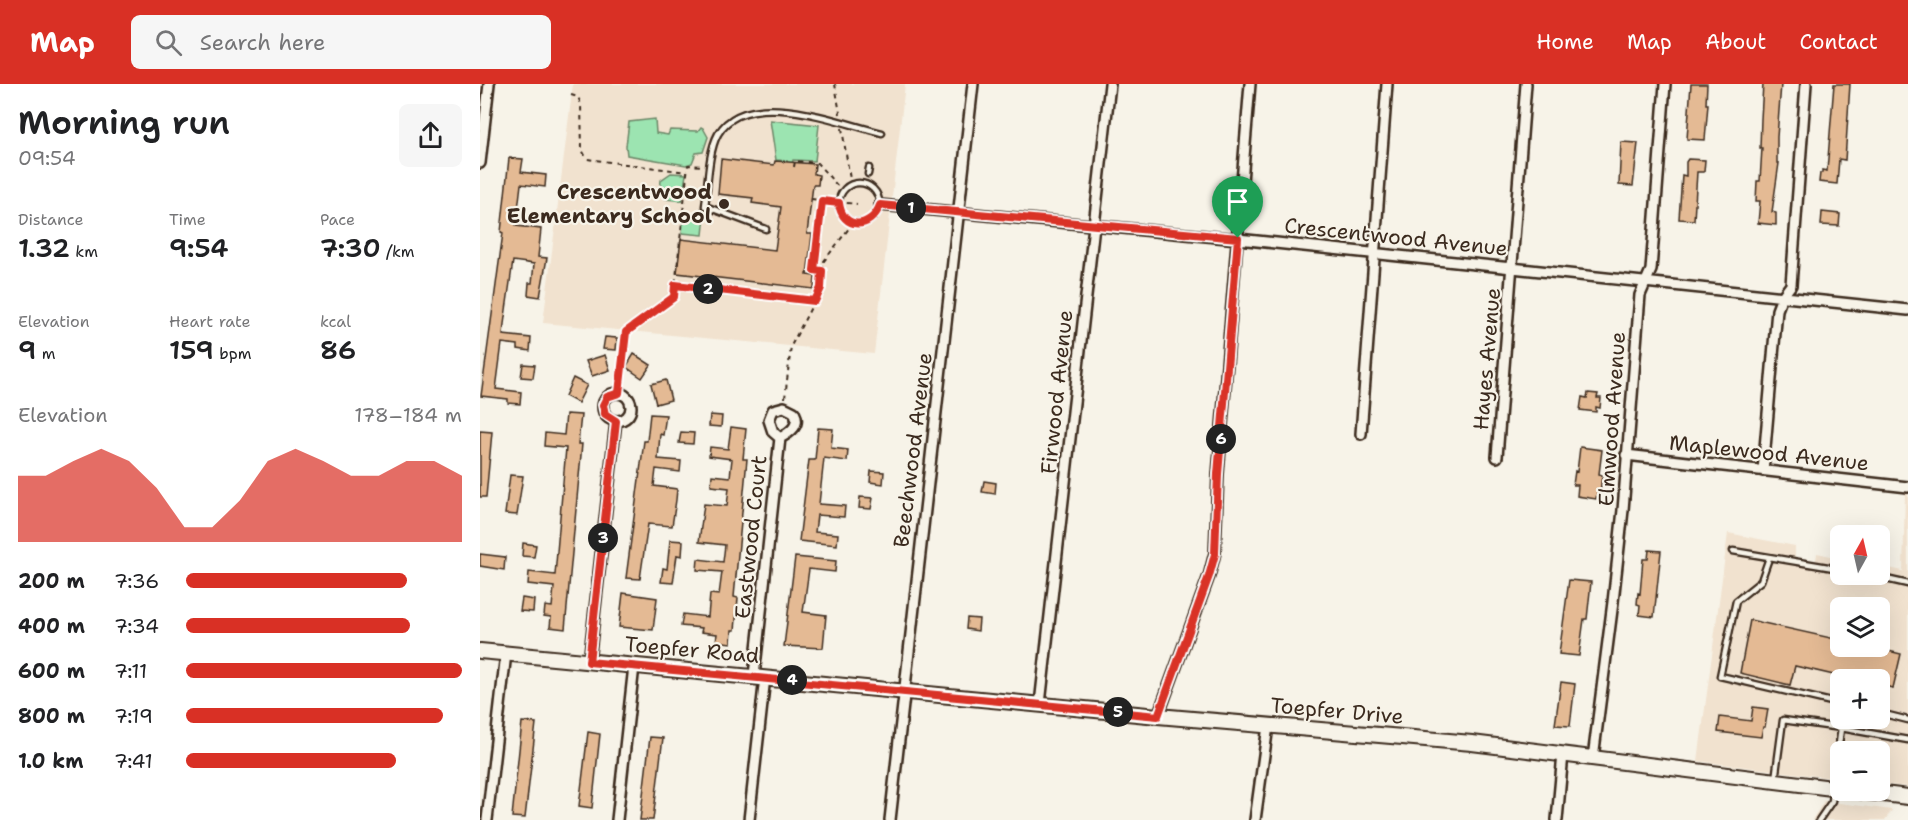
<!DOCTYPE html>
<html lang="en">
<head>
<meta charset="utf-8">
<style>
  body { margin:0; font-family:"Shantell Sans",sans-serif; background:#f6f6f6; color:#202124; height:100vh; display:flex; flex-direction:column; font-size:22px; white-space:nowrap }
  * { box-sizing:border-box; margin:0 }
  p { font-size:20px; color:#757577 }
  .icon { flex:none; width:33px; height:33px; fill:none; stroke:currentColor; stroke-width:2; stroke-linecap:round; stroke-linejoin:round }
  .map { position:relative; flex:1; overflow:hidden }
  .sheet { display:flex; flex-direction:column; background:#fff; width:480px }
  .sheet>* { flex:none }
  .needle { width:39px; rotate:8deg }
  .buttons { position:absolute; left:1350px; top:441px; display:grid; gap:12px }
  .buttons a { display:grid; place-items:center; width:60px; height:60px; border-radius:9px; background:#fff; box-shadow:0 6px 24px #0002; font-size:30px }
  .pin { position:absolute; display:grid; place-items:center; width:51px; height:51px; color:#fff; margin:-62px -26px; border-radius:50% 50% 50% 0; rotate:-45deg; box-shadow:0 0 6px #0007 }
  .pin .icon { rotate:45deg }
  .km { position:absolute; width:30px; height:30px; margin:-15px; border-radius:50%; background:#222; color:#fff; font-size:16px; line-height:30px; text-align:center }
  .round { display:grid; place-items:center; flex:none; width:63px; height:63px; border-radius:9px; background:#f6f6f6 }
  .head { display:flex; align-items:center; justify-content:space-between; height:102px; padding:0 18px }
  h1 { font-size:33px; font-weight:600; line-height:45px }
  .metrics { display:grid; grid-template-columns:repeat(3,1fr); gap:9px; height:102px; padding:6px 18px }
  .metrics div { display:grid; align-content:center }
  .metrics b { font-size:26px; font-weight:600 }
  .metrics small { font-size:16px; font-weight:400 }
  .metrics p { font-size:16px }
  .chart { height:168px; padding:12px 18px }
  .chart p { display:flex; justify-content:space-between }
  .chart svg { width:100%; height:108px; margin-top:6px; fill:#d93025; opacity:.7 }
  ul { padding:0 18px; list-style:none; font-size:20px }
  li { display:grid; grid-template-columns:96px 72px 1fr; align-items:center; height:45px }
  li i { height:15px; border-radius:8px; background:#d93025 }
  header { display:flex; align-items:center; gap:36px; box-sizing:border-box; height:84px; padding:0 30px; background:#d93025; color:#fff }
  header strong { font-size:28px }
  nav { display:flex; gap:33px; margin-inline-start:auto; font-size:21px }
  .search { width:420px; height:54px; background:#f6f6f6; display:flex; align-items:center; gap:15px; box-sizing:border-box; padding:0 21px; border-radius:9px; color:#757577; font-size:22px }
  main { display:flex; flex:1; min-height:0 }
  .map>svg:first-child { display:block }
  .built { fill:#f1e2cf; fill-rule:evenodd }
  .green { fill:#9ce4b1; stroke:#6c8768; stroke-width:1.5 }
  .building { fill:#e4ba94; stroke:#3b2a1e; stroke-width:1.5 }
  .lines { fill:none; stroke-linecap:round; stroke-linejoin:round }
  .lane-casing { stroke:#3b2a1e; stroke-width:9 }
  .street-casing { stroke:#3b2a1e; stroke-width:14 }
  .secondary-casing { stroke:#3b2a1e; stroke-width:18 }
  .path { stroke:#3b2a1e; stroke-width:2; stroke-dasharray:4.5 4.5; stroke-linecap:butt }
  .lane { stroke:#f7f3e8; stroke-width:4.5 }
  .street { stroke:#f7f3e8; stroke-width:9 }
  .secondary { stroke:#f7f3e8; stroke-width:14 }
  .route-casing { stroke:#fff; stroke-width:12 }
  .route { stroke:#d93025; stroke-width:8 }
  .poi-dot { fill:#3b2a1e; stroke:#f7f3e8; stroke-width:2 }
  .labels { text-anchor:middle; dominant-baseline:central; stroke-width:4.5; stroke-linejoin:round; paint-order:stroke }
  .poi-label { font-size:21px; font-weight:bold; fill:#3b2a1e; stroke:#f7f3e8; text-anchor:end }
  .street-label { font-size:21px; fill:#3b2a1e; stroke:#f7f3e8 }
</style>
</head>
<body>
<header>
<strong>Map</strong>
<div class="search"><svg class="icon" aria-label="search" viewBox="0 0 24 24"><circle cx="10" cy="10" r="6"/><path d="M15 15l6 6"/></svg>Search here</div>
<nav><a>Home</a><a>Map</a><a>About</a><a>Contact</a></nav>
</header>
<main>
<section class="sheet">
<div class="head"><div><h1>Morning run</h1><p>09:54</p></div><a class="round"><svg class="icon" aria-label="share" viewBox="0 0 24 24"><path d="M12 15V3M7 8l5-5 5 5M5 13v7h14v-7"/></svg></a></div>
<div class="metrics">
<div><p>Distance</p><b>1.32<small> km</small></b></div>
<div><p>Time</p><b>9:54</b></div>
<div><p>Pace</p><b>7:30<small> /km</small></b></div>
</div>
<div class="metrics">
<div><p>Elevation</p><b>9<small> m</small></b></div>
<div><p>Heart rate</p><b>159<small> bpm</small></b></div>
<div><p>kcal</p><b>86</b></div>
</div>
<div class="chart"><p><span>Elevation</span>178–184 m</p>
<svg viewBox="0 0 160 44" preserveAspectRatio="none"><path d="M0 44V17L10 17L20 11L30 6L40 11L50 22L60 38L70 38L80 27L90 11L100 6L110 11L120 17L130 17L140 11L150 11L160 17V44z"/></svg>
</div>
<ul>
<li><b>200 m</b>7:36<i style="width:80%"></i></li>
<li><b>400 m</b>7:34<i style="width:81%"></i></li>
<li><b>600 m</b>7:11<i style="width:100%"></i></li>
<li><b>800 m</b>7:19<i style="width:93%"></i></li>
<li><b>1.0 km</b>7:41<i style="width:76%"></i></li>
</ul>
</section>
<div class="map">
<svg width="1428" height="736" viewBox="0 0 1428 736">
  <rect width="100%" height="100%" fill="#f7f3e8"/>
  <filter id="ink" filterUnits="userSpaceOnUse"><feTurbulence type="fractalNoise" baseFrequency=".0167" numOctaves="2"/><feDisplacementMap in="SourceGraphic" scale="12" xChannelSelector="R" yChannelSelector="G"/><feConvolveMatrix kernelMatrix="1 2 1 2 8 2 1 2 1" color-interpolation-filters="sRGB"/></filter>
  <g filter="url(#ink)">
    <path class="built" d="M93,0H425L394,270L63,239Z
      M1425,409L1428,410V703L1400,700V668H1360V695L1218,677L1248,449L1315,462V475L1336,476L1337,469L1360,474V490H1400V482L1423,487ZM1360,524H1400V562H1360ZM1360,596H1400V634H1360Z
      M1344,717L1412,726L1405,736H1332Z"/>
    <path class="green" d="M175,35L176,49L188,51L190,46L218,47L221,43L223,44L228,53L223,68L216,69L212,79L206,81L147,71L146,62L149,38Z
      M290,36L339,41L335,77L313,76L312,82L306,81L307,77L296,76Z
      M191,89L206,90L202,117L186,115L180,108L181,96Z
      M204,130L225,132L223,151L202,149Z"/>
    <path class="building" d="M1211,0H1227L1226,20H1228L1225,56L1207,55Z
      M1283,0H1301L1297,53V79H1299L1292,128L1296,129V141L1278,139L1280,117H1276L1277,97H1280L1282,64H1280L1281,35Z
      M1354,0H1370L1365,76L1359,75L1357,100L1339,98L1340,89H1342V86L1347,87Z
      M1141,58L1158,59L1153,102L1139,101Z
      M29,74L43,75L41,88L66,91L65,103L41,100L36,142L61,145L58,173L67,174L60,213L48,211L49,199H52L54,180L33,177L24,240L23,251L51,254L50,267L38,265V261L22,259L16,305L41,308L40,320L28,319V315L1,312L23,149L21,148Z
      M241,75L294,81L295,77L335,80L334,90L339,91L338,101H333L327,150H332L327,191L335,192L334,205L197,189L201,155L295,166L301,123L272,119L273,114L238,110Z
      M1208,75L1225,76L1224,88H1217L1214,136L1199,135L1202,91L1206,92V78Z
      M1342,128L1360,130L1359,142L1341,141Z
      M125,253L137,254L136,266L123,265Z
      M154,270L171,281L162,294L146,283Z
      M125,271L130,286L112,292L106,277Z
      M43,280L55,281L53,294L41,293Z
      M93,294L107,301L98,319L85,312Z
      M186,296L191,316L176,320L171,300Z
      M1108,309L1118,310L1117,314H1121L1120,324L1116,323V328L1100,326L1102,313L1107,314Z
      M86,330L101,331L98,360H102L85,545L70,543L71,533L64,532L65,522L72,523L74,503L48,500L49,488L75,491L86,364L64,362L65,349L84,351Z
      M170,330L186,331L183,351L180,350L178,375L201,377L200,388L176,385L174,402L197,405L196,416L192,442L168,440L160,495L146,494L164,357H167Z
      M230,331L242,332L241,343L229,342Z
      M251,343L266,345L263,375H267L254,513L258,514L255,546H252L251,559L236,557L237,550L221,548L222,544L201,542L203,530L228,533L230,510L239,511L242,488L217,486L218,475L243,478L245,461L219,458L224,420L247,422L249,404L231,402L232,391L250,393L252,375L229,372L230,363L248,365Z
      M338,344L353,345L351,364L368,366L367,377L344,374L339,420L365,422L364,433L337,431L335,448L358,450L357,461L319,457L329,376H335Z
      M0,347L12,348L6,413H0Z
      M201,348L214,349L213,360L199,359Z
      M1100,363L1122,366L1119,390L1122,391L1120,409H1117L1116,415L1097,412L1098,401H1093L1095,387L1097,388Z
      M391,387L404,388L403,400L390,398Z
      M30,391L43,392L37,431L25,430Z
      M504,397L516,399L515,410L502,408Z
      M380,413L393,414L391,425L379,424Z
      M190,456L203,457L202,472L197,471L193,499L181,498L183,484L187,485Z
      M43,459L56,461L54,473L42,472Z
      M1169,466L1181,467L1174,533L1159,531L1160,521L1157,520L1158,509L1160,510L1163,475H1168Z
      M0,470L25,473L24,486L0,482Z
      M315,473L356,477L355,488L329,485L326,507L323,528L346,531L343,564L304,562Z
      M1089,496L1111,498L1107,535H1104L1099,572L1079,570Z
      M143,509L177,514L173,546L139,543Z
      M42,514L54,516L53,528L40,527Z
      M487,534L499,535L498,547L486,545Z
      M1270,536L1360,556V562H1388L1421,570L1413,604L1400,601V596H1375L1315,582L1310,601L1260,589Z
      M1081,598L1095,600L1090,642L1075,641Z
      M1273,623L1288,625L1285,643H1283L1281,653L1238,648L1240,633L1271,637Z
      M42,638L56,639L45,734L32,733Z
      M108,648L120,650L112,724L99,722Z
      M170,653L183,654L181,669L173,736H160Z"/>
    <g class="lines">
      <g class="lane-casing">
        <path id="lane" d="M388,90L389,84
          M359 119a20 20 0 1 1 40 0a20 20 0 1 1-40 0Z
          M286,145L225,122C228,101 228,68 238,50C267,1 359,39 402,49
          M1253,467L1360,485
          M1289,474L1281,497L1256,517L1240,592L1360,620
          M1384,490L1428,500
          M1400,629L1428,636
          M1361,644L1428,656
          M1295,696L1303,636L1361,644L1352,717L1339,736"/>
      </g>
      <g class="street-casing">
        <path id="street" d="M0,79L9,0
          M400,121L758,155L1428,226
          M123 323a14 14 0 1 1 28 0a14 14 0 1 1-28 0Z
          M304,323L314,328C321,341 311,348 300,354L293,348L289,336L293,326Z
          M881,350L907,0
          M1146,371L1428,403
          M1017,373L1046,0
          M1283,387L1297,226L1302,213L1311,201L1326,0
          M109,578L136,337
          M274,592L300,354
          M560,620L630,0
          M678,632L729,492L735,469L738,390L770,0
          M1113,674L1133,518L1143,426L1160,211L1171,186L1185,0
          M7,736L26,569
          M137,736L154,582
          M269,736L285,593
          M410,736L493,0
          M775,736L788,642
          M1077,736L1083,670"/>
      </g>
      <g class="secondary-casing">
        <path id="secondary" d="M0,567L678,632L992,659L1360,705
          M1371,706L1428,713"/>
      </g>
      <path class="path" d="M355,0L360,30
        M91,11L98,13L101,20L102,66L107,75L207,88
        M362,44L371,102
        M314,83L315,77L337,79L363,108
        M331,115L377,120
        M342,117L334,186L342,187
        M195,201L335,217
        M139,309L146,248L194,213L208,81L222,82
        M305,314L311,262L341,204L344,177L373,139"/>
      <use href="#lane" class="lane"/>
      <use href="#street" class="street"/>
      <use href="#secondary" class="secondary"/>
    </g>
  </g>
  <g class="lines" filter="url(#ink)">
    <g class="route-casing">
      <path id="route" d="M342,117L359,119C362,146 391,146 400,121L758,154L738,390L735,470L729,492L678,632L109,578L136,337L125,330L123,321L127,313L139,309L146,248L194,213L195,201L335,217L341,204L342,187L334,186Z"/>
    </g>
    <use href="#route" class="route"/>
  </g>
  <circle class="poi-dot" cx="244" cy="120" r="6"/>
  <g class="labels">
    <g class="poi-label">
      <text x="232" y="108">Crescentwood<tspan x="232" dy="24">Elementary School</tspan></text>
    </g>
    <g class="street-label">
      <text transform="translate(916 153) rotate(6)">Crescentwood Avenue</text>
      <text transform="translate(1007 275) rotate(-85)">Hayes Avenue</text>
      <text transform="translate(577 308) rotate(-84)">Firwood Avenue</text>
      <text transform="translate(1132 335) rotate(-86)">Elmwood Avenue</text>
      <text transform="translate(433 366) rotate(-83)">Beechwood Avenue</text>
      <text transform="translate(1289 369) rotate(6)">Maplewood Avenue</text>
      <text transform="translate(271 453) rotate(-84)">Eastwood Court</text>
      <text transform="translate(212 566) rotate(5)">Toepfer Road</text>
      <text transform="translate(857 627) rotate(5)">Toepfer Drive</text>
    </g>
  </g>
</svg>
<div class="buttons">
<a><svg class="needle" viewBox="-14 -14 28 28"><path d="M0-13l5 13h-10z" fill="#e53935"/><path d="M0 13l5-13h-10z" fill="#757577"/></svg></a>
<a><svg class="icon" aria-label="layers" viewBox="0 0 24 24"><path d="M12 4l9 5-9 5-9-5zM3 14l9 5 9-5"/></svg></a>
<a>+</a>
<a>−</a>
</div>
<div class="pin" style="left:758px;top:154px;background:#1e9e55"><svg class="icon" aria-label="arrive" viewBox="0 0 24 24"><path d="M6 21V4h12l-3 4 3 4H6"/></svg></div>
<b class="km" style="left:431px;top:124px">1</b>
<b class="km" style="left:228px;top:205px">2</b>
<b class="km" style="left:123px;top:454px">3</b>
<b class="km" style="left:312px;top:596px">4</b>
<b class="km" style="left:638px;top:628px">5</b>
<b class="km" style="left:741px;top:355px">6</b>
</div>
</main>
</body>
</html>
